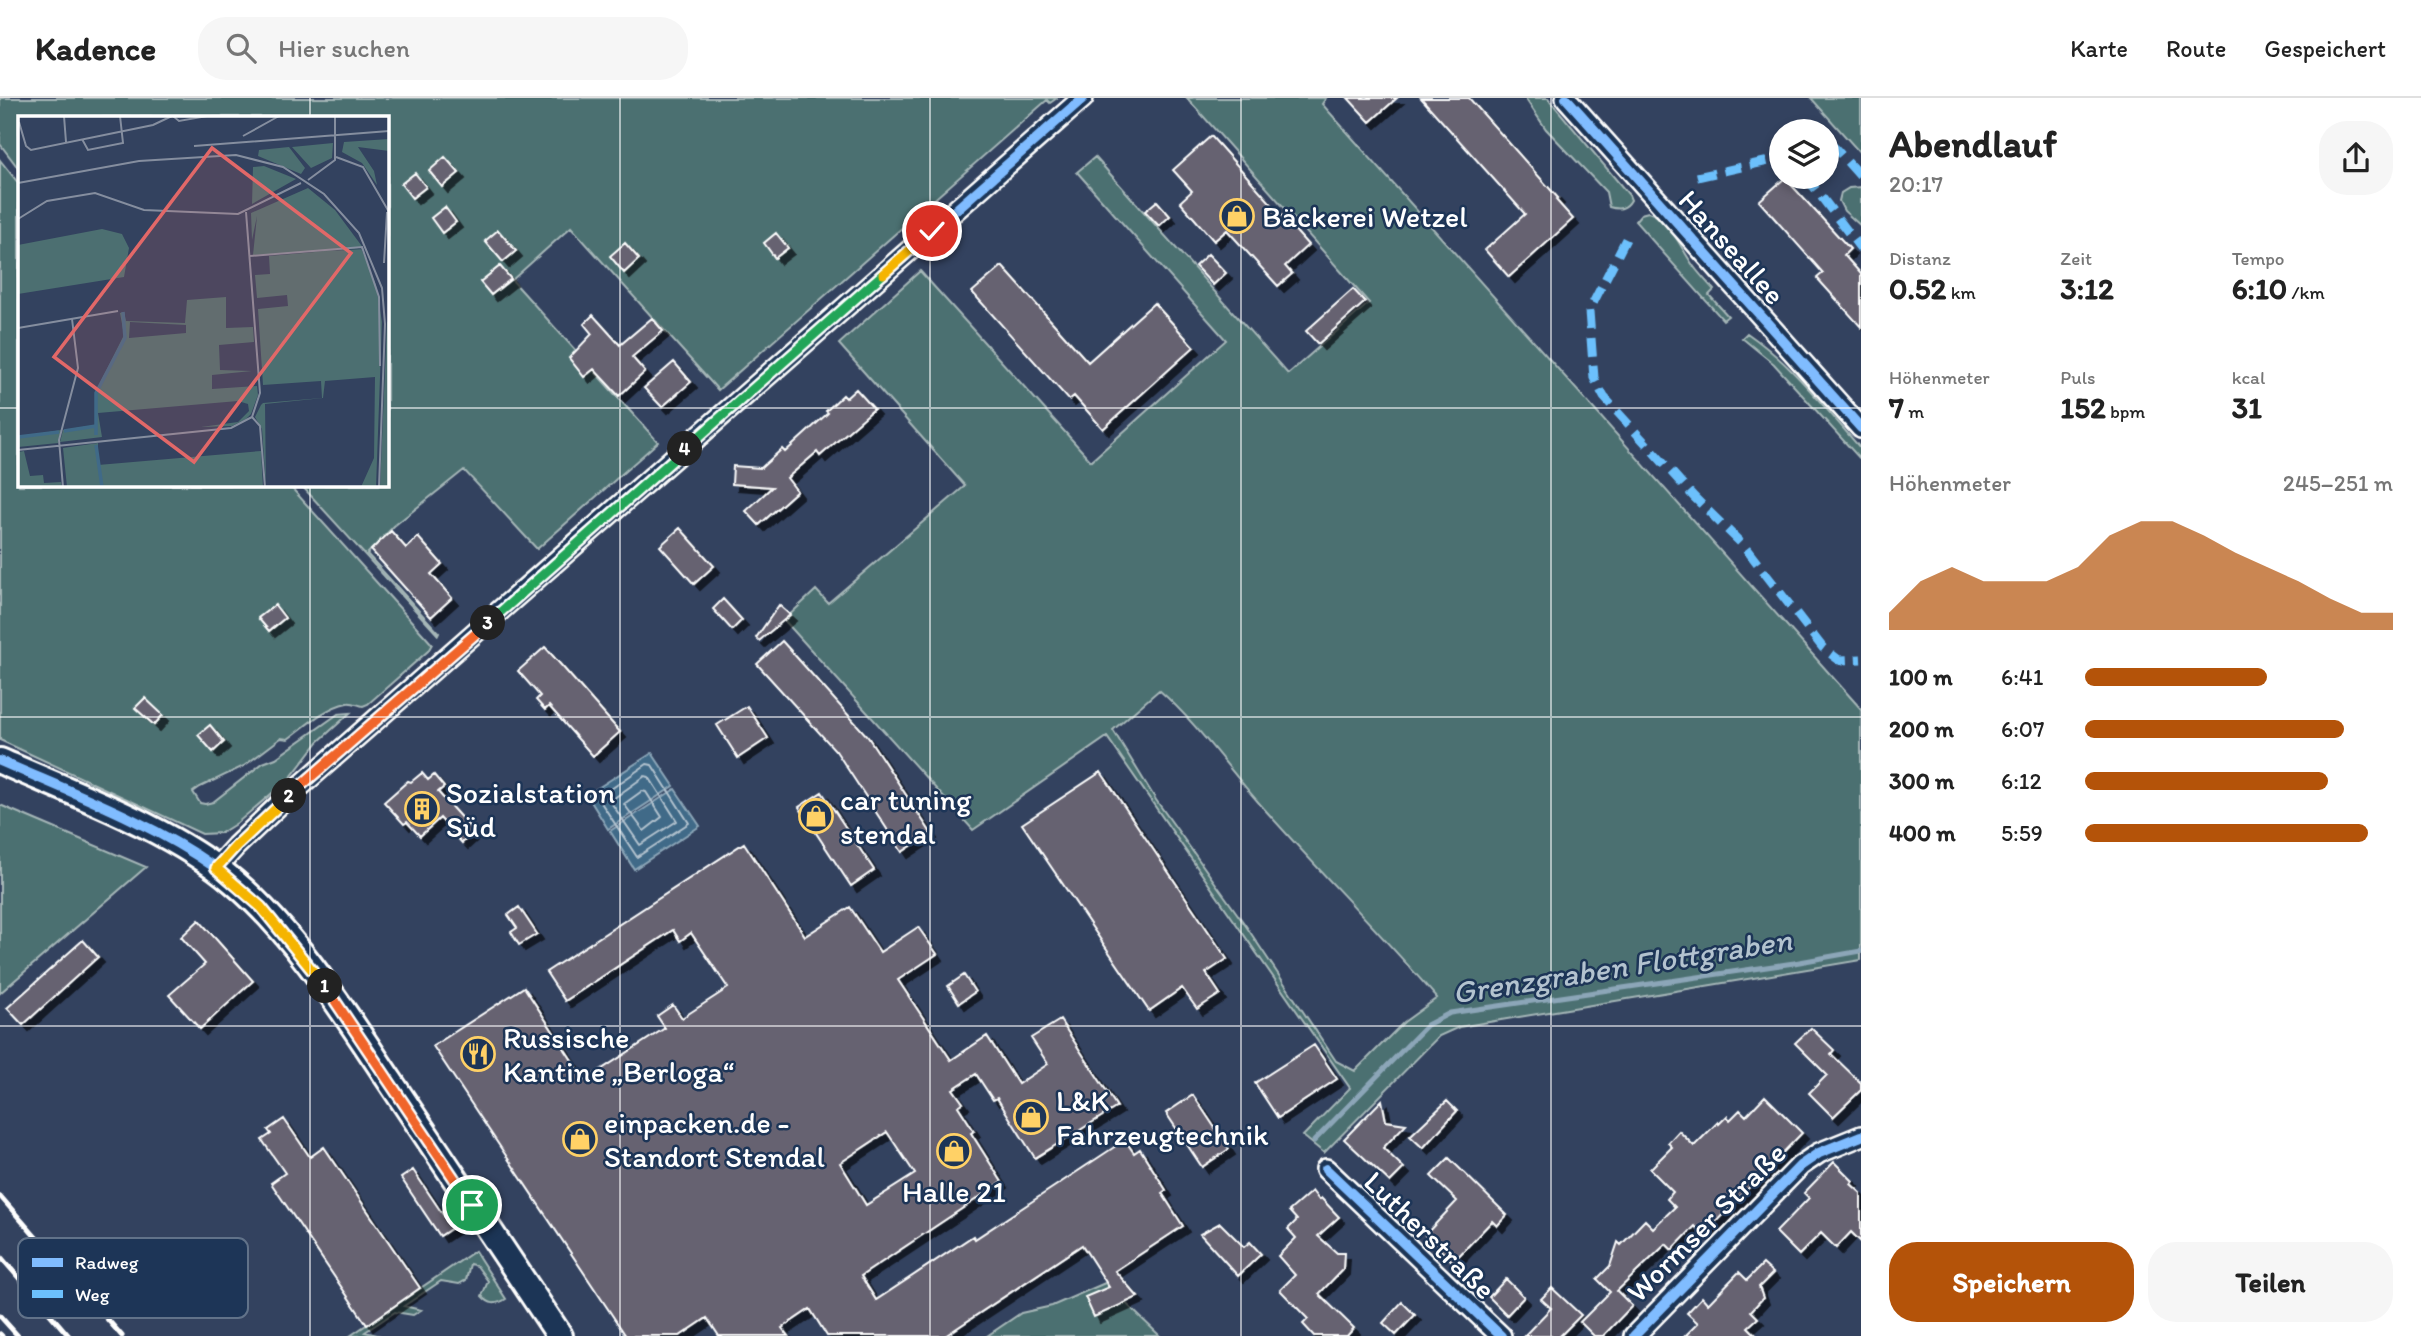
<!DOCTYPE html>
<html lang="de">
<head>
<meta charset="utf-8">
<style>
  body { margin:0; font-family:Itim,sans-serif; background:#f6f6f6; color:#222; height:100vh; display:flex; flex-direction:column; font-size:26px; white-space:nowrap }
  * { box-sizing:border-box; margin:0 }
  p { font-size:23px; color:#767676 }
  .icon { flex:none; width:38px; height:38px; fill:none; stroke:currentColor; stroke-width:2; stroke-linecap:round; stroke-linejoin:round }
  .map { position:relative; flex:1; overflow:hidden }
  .sheet { display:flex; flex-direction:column; background:#fff; width:560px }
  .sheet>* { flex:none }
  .buttons { position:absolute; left:1769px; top:21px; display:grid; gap:14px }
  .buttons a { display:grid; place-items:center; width:70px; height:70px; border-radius:50%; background:#fff; box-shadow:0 4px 10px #0003; font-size:35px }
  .pin { position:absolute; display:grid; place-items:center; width:60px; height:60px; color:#fff; margin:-30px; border:4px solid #fff; border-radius:50%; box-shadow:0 2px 7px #0007 }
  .km { position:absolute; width:35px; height:35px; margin:-18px; border-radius:50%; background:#222; color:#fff; font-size:19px; line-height:35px; text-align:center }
  .round { display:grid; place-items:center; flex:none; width:74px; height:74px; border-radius:28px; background:#f6f6f6 }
  .overview { display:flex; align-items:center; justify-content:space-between; height:119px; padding:0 28px }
  h1 { font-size:38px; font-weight:700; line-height:52px }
  .stats { display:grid; grid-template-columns:repeat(3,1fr); gap:10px; height:119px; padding:7px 28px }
  .stats div { display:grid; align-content:center }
  .stats b { font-size:30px; font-weight:700 }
  .stats small { font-size:19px; font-weight:400 }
  .stats p { font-size:19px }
  .chart { height:196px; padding:14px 28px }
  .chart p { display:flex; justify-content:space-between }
  .chart svg { width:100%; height:126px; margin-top:7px; fill:#b45309; opacity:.7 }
  .action { display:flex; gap:14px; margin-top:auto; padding:14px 28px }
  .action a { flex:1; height:80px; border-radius:28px; background:#b45309; color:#fff; font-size:28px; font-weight:700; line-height:80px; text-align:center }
  .action a+a { background:#f6f6f6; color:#222 }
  ul { padding:0 28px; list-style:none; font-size:23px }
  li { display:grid; grid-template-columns:112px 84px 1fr; align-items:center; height:52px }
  li i { height:18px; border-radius:9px; background:#b45309 }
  header { display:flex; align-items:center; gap:42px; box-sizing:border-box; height:98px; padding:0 35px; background:#fff; border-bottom:2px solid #e0e0e0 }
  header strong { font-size:33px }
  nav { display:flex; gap:38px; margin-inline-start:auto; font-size:24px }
  .search { width:490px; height:63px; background:#f6f6f6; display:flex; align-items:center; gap:18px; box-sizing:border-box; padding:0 24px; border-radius:28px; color:#767676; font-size:26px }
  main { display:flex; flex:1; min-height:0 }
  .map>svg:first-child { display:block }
  .green { fill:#4c6f71; stroke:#a6b7b8; stroke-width:2; fill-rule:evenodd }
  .water { fill:#406a88; stroke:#8ca6b8; stroke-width:2 }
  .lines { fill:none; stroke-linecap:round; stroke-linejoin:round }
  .shore { stroke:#b3c3cf; stroke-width:2 }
  .stream { stroke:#8ca6b8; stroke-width:5 }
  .building { fill:#666271; stroke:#fff; stroke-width:2; fill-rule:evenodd; filter:url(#shadow) }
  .minor-casing { stroke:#fff; stroke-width:24 }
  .major-casing { stroke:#fff; stroke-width:30 }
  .minor { stroke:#1d3557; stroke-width:19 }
  .major { stroke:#1d3557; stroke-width:24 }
  .rail { stroke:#fff; stroke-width:5 }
  .quiet { stroke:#6cc0fc; stroke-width:9; stroke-dasharray:18 9; stroke-linecap:butt }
  .cycleway-casing { stroke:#1d3557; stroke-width:15 }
  .cycleway { stroke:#80bcff; stroke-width:10 }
  .split-1-casing { stroke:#fff; stroke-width:14 }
  .split-2-casing { stroke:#fff; stroke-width:14 }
  .split-3-casing { stroke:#fff; stroke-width:14 }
  .split-4-casing { stroke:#fff; stroke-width:14 }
  .split-5-casing { stroke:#fff; stroke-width:14 }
  .split-6-casing { stroke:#fff; stroke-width:14 }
  .split-1 { stroke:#f0652b; stroke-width:9 }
  .split-2 { stroke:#f5b400; stroke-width:9 }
  .split-3 { stroke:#f0652b; stroke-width:9 }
  .split-4 { stroke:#22a559; stroke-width:9 }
  .split-5 { stroke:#22a559; stroke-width:9 }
  .split-6 { stroke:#f5b400; stroke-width:9 }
  .grid { fill:none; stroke:#fff; stroke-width:2; stroke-opacity:0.55 }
  .labels { text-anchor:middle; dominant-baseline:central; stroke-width:5; stroke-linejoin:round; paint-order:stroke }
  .poi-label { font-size:30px; fill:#fff; stroke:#1d3557; text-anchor:start }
  .street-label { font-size:30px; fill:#fff; stroke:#1d3557 }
  .water-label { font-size:32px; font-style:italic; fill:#b3c3cf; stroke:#1d3557 }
  .inset-river { fill:none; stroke:#406a88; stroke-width:3.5 }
  .inset-road { fill:none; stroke:#858e9f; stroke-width:2 }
  .view { fill:#e26868; fill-opacity:0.15; stroke:#e26868; stroke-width:3.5 }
  .inset-edge { fill:none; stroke:#fff; stroke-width:3.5 }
  .key { fill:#1d3557; stroke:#617289; stroke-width:2 }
  .key-label { font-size:19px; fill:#fff }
</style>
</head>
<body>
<header>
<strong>Kadence</strong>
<div class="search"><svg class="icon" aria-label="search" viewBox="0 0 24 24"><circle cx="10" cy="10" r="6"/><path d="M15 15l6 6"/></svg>Hier suchen</div>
<nav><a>Karte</a><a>Route</a><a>Gespeichert</a></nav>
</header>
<main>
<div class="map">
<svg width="1861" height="1238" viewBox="0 0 1861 1238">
  <defs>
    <filter id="shadow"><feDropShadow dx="6" dy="6" stdDeviation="0" flood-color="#0009"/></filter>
  </defs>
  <rect width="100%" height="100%" fill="#33425f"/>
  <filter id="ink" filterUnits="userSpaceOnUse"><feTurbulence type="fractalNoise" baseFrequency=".0143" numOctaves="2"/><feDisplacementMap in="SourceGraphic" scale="14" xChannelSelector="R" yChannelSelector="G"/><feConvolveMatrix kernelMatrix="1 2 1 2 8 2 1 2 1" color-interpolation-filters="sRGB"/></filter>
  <g filter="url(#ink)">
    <path class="green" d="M0,0H1057L1050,5L1047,2L718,292L571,129L512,182L658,344L537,451L464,372L394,428L367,456L439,535L438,537L301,387H387V19H19V71L0,46Z
      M1187,0H1326L1322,6L1861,611V862L1459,929L1439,938L1324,1055L1303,1038L1350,990L1107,639L973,732L784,522L816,492L828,505L965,388L839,246L920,173L1091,363L1226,242L1077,74L1095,59L1288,276L1369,205ZM1159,592C1197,625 1226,668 1259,705C1317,771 1379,833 1437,900L1404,924L1355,973L1336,963L1246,828L1156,702L1113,632Z
      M1525,0H1548L1629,97L1631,102C1626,111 1619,112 1609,109L1606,94L1546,31Z
      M1811,0H1861V56Z
      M0,62L19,86V387H289L432,546L428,553L368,606L363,608C358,607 353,604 347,605C326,609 304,629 288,641L281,640L244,668L200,689L193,694L200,705L205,706L213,704L263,665L276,660L338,616L350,615L318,644L291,679L237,725L221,735L202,736L0,642Z
      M1861,89V128L1844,113L1839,103L1841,95L1849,90Z
      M1648,114C1670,120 1682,153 1695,170C1701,178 1708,185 1714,192L1709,197L1728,218L1723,222L1635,123L1641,116Z
      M1747,235C1792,266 1825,310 1861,351V362L1774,266L1742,240Z
      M0,707L146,769L0,895Z
      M475,1153L506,1201C496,1207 490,1207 482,1198L488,1183L477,1168L470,1166L466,1182L459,1186L441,1183L404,1208L421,1212L413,1217L395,1214L365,1234L381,1238H350Z
      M1105,1185L1160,1238H987L1021,1215L1052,1208Z"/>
    <path class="water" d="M652,655L674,688L608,731L587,697Z
      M675,691L700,728L634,771L610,733Z"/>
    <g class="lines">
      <path class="shore" d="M647,666L652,667L689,725L637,759L598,700Z
        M645,678L649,679L677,723L640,747L610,703Z
        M642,693L646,694L662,719L644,733L624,706Z"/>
      <path class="stream" d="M1314,1043L1427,927L1450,915L1794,865L1861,853"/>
    </g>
    <path class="building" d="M1348,0H1397L1370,24Z
      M1421,0H1469L1558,100L1556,102L1573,121L1509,179L1485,152L1525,116Z
      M1211,38L1308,147L1285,168L1292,176L1278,188L1227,132L1214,143L1180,104L1192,93L1173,72Z
      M445,59L459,75L442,89L429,73Z
      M415,75L426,89L412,100L401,86Z
      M1785,80L1850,151L1844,157L1861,176V229L1817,180L1823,175L1759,103Z
      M1157,103L1170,118L1159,128L1145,113Z
      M445,109L456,124L442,135L431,120Z
      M498,132L516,153L503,164L485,143Z
      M776,135L788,150L775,160L764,145Z
      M625,145L639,161L624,175L610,158Z
      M1208,156L1226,175L1213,187L1195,168Z
      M500,168L511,181L491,197L480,184Z
      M1002,168L1088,264L1154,205L1194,249L1103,331L1074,298L1069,302L972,194Z
      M1353,191L1365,204L1318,246L1306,233Z
      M593,217L620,247L652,220L663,233L632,259L645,274L619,298L594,271L584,279L569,260L592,236L584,226Z
      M674,264L691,284L662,309L644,290Z
      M856,291L874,311L820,358L817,354L787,380L797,393L759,427L746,413L772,389L732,386L733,368L761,370L782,351L785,354L828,315L826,313L843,297L846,300Z
      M680,430L714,468L694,486L660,448Z
      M391,433L406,450L418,439L442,466L431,476L452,500L431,519L371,452Z
      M723,501L742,522L732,532L713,511Z
      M275,507L285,520L269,533L258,520Z
      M779,507L790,517L759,543L756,540Z
      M782,543L868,639L931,735L902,754L836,653L757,566Z
      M545,549L620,634L593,658L549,608L545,612L536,602L540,598L518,573Z
      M145,600L163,617L154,627L135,610Z
      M747,608L768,640L738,660L717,627Z
      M210,627L224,644L213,654L198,637Z
      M1101,674L1227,861L1206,875L1220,896L1197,911L1182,890L1149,913L1022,726Z
      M422,675L428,682L434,677L444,689L438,694L474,734L462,745L440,720L420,738L407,724L404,726L384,704L408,683L411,684Z
      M822,694L874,772L851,788L799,709Z
      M744,745L805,838L850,809L880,854L918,829L937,856L898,882L951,962L987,938L1018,986L1048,966L1031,940L1060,922L1117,1009L1035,1060L997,1000L993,1002L976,976L953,991L963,1005L958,1008L974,1033L971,1035L1002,1084L861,1178L876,1202L973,1138L975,1141L1125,1042L1134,1055L1140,1051L1166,1092L1162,1095L1183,1128L1115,1173L1138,1199L1094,1219L1085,1199L1109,1189L1082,1147L945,1238H827L810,1211L782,1230L788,1238H719L707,1220L680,1238H626L433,948L524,889L585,982L665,930L657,918L673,907L682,920L728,890L691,835L680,843L673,832L565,903L546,874ZM887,1034L915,1076L866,1107L840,1065Z
      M519,809L537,836L519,847L511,834L517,830L508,817Z
      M199,822L253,883L200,931L169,897L205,866L181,839Z
      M83,842L98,859L23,927L7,910Z
      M964,877L975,894L959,905L948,888Z
      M1811,930L1834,952L1831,956L1861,985V992L1833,1019L1809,995L1827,977L1795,945Z
      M1314,947L1337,981L1278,1020L1255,985Z
      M1193,997L1229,1051L1202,1069L1166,1015Z
      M1765,998L1802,1035L1703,1137L1695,1128L1672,1152L1666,1146L1617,1193L1632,1208L1603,1238H1594L1580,1224L1610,1194L1597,1181L1610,1168L1618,1144L1621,1147L1645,1122L1653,1130L1675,1109L1667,1101L1673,1094L1650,1071L1672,1049L1668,1045L1679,1033L1694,1048L1718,1024L1719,1026L1727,1018L1730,1022L1740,1012L1746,1018Z
      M1382,1002L1386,1023L1406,1026L1383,1050L1404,1070L1390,1084L1344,1041Z
      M1447,1003L1457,1013L1423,1050L1410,1038Z
      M284,1021L310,1059L324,1049L420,1190L367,1227L271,1085L285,1075L262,1042L271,1036L268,1032Z
      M1449,1060L1507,1117L1497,1128L1492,1123L1453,1164L1425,1137L1457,1103L1431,1078Z
      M1834,1064L1853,1083L1851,1086L1861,1095V1144L1851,1134L1836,1150L1821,1135L1799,1157L1776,1134L1809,1100L1804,1095Z
      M413,1072L452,1130L440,1138L401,1080Z
      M1312,1093L1319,1102L1321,1100L1339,1119L1318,1138L1337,1155H1344L1343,1171L1319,1196L1354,1230L1347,1238H1314L1303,1226L1308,1221L1280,1192L1295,1177L1278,1158L1296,1140L1288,1131L1297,1122L1289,1113Z
      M1220,1125L1244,1149L1250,1144L1261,1156L1238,1178L1200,1136Z
      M1763,1166L1773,1175L1759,1189L1763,1200L1751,1213L1758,1220L1748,1229L1757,1238H1685L1698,1225L1687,1215L1702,1199L1708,1206L1739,1174L1747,1182Z
      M1506,1181L1524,1199L1507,1217L1489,1199Z
      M1552,1190L1581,1217L1560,1238H1524L1551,1210L1541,1201Z
      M1402,1204L1415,1217L1396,1237L1383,1225Z"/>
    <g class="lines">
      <g class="minor-casing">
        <path id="minor" d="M1566,0L1861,330
          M216,770L236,748L280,706L1083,0
          M1326,1071L1501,1238
          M1634,1238L1800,1068L1819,1055L1861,1038"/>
      </g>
      <g class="major-casing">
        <path id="major" d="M0,663C75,696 172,731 234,784C295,835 346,917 390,983C447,1068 503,1153 560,1238"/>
      </g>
      <use href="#minor" class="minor"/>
      <use href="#major" class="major"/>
      <path class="rail" d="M0,1098L122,1238
        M0,1158L69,1238
        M0,1218L18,1238
        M0,1236L2,1238"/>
      <path class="quiet" d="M1827,47L1835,50L1861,79
        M1697,79L1782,60
        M1803,79L1814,89L1861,151
        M1626,141L1589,213L1594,280L1604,299L1694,399L1744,448L1823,550L1839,562L1861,561"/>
      <g class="cycleway-casing">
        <path id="cycleway" d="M1566,0L1861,330
          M0,663C73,695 151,724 216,770L236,748L280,706L1083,0
          M1326,1071L1501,1238
          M1634,1238L1800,1068L1819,1055L1861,1038"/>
      </g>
      <use href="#cycleway" class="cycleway"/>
    </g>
  </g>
  <g class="lines" filter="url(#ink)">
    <g class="split-1-casing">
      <path id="split-1" d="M325,888L472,1107"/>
    </g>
    <g class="split-2-casing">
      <path id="split-2" d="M289,698L236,748L216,770L261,809L325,888"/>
    </g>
    <g class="split-3-casing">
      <path id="split-3" d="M289,698L488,525"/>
    </g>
    <g class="split-4-casing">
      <path id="split-4" d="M488,525L685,351"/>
    </g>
    <g class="split-5-casing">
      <path id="split-5" d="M685,351L883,176"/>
    </g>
    <g class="split-6-casing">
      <path id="split-6" d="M883,176L932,133"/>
    </g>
    <use href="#split-1" class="split-1"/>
    <use href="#split-2" class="split-2"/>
    <use href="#split-3" class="split-3"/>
    <use href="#split-4" class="split-4"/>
    <use href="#split-5" class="split-5"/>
    <use href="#split-6" class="split-6"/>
  </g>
  <path class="grid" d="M310,0V19M620,0V1238M930,0V1238M1241,0V1238M1551,0V1238M0,310H19M387,310H1861M310,387V1238M0,619H1861M0,928H1861"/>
  <defs>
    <g id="shop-ring" transform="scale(1.75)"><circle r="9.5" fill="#1d3557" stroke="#ffd166" stroke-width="1.5"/><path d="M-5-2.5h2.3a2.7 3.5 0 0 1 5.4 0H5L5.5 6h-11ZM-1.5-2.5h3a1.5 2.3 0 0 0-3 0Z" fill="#ffd166"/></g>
    <g id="building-ring" transform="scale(1.75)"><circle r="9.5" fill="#1d3557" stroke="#ffd166" stroke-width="1.5"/><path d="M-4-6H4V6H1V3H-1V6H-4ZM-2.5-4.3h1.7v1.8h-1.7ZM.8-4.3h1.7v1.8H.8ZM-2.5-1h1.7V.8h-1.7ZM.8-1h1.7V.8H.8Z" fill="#ffd166"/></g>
    <g id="restaurant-ring" transform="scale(1.75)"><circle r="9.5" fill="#1d3557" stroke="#ffd166" stroke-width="1.5"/><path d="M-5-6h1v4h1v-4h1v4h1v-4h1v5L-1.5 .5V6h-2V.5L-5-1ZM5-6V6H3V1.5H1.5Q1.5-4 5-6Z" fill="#ffd166"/></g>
  </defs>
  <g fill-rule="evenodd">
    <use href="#shop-ring" x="1237" y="118"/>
    <use href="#building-ring" x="422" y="711"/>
    <use href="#shop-ring" x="816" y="718"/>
    <use href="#restaurant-ring" x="478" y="956"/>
    <use href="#shop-ring" x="1031" y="1019"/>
    <use href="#shop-ring" x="580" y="1041"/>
    <use href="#shop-ring" x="954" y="1053"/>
  </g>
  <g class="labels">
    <g class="poi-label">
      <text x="1262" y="118">Bäckerei Wetzel</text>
      <text x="446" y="694">Sozialstation<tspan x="446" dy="34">Süd</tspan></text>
      <text x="840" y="701">car tuning<tspan x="840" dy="34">stendal</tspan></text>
      <text x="503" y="939">Russische<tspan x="503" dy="34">Kantine „Berloga“</tspan></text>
      <text x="1056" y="1002">L&amp;K<tspan x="1056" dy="34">Fahrzeugtechnik</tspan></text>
      <text x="604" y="1024">einpacken.de -<tspan x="604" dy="34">Standort Stendal</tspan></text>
      <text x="954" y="1093" text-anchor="middle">Halle 21</text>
    </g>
    <g class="street-label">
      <text transform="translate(1732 149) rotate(48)">Hanseallee</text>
      <text transform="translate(1706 1124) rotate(-45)">Wormser Straße</text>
      <text transform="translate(1430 1137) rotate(44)">Lutherstraße</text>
    </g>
    <g class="water-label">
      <text transform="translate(1622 868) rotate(-9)">Grenzgraben Flottgraben</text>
    </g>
  </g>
  <g transform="translate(18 18)">
    <rect width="371" height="371" fill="#33425f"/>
    <path d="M371,23V35L340,31L356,55L359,69L344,47L324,36L326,26ZM315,27L314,42L293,52L274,31ZM271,31L287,52L283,58L240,40L241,34ZM246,50L278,63L234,88L235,51ZM290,72L317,94L346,133L235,139L239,100L234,124L233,97ZM84,113L104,118L111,132L106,161L0,178V129ZM343,132L358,169L364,206L358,371H343L356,342L357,261L307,265L305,282L247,288L248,371L244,313L237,301L243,289L245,287L304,282L303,265L245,269L240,193L270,190L269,179L239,182L237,159L252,158L251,140ZM208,181V212L235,211L236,226L201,229L202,254L234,255L194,259V273L239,270L240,279L233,298L228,303L214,310L183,311L220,306L231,295L230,288L220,285L80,297L84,321L42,326L45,314L77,309L78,275L106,219L102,197L106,196L108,205L167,207L169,184ZM112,206L168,209V217L111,222ZM371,205V371H362L369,206ZM43,314L40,327L0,331V321ZM80,327V349L243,335L245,371H49L45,332ZM6,335L12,360L25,359L26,367L43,366L44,371H0V336Z" fill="#4c6f71" fill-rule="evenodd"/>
    <path class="inset-river" d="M46,315L78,310M78,319V277L107,222L105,196M0,321L41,316M78,329L84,371"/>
    <path class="inset-road" d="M46,0L48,26M155,0L161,5L189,0M1,6L8,30L13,34L135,9L154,0M225,20L261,0M64,23L70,34L105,27L102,0M176,30L371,15M318,41L345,51L371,96M290,64L317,44V0M0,67L121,45L218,39L265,51L306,78L341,117L364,172L367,208L361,371M0,103L29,85L77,77L126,94L220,98L283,67M232,140L344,131L361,181L362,250M366,147L369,96M0,212L100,195M234,301L242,310L247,371M0,334L213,312L234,301L242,277L228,96M45,371L41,324L60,252L54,203"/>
    <path class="view" d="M194,32L333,137L176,346L36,241Z"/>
    <rect width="371" height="371" class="inset-edge"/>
  </g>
  <rect x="18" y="1140" width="230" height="80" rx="10" class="key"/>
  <rect x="32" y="1160" width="31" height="9" fill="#80bcff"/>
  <rect x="32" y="1192" width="31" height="8" fill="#6cc0fc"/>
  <g class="key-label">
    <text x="75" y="1171">Radweg</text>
    <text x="75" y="1203">Weg</text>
  </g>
</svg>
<div class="buttons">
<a><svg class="icon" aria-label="layers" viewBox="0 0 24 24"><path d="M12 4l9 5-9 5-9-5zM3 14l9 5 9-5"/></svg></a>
</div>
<div class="pin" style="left:472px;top:1107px;background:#1e9e55"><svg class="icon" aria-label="arrive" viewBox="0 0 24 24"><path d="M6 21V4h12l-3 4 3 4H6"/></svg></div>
<div class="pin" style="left:932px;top:133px;background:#d93025"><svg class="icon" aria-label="check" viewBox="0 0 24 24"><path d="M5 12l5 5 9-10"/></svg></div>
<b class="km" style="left:325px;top:888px">1</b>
<b class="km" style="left:289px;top:698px">2</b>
<b class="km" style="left:488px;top:525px">3</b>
<b class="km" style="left:685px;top:351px">4</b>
</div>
<section class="sheet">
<div class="overview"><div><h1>Abendlauf</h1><p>20:17</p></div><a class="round"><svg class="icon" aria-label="share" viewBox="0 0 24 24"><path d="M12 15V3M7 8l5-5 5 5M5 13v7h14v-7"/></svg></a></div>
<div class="stats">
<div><p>Distanz</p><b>0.52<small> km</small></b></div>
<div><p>Zeit</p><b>3:12</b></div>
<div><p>Tempo</p><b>6:10<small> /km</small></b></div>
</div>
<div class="stats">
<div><p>Höhenmeter</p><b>7<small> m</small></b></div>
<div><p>Puls</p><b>152<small> bpm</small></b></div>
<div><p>kcal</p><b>31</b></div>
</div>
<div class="chart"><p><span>Höhenmeter</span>245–251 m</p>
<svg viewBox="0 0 160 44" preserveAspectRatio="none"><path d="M0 44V38L10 27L20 22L30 27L40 27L50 27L60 22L70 11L80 6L90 6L100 11L110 17L120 22L130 27L140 33L150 38L160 38V44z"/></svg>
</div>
<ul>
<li><b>100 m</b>6:41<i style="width:59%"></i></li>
<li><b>200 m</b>6:07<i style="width:84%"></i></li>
<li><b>300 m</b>6:12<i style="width:79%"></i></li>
<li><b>400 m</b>5:59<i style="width:92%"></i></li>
</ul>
<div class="action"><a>Speichern</a><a>Teilen</a></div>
</section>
</main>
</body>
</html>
